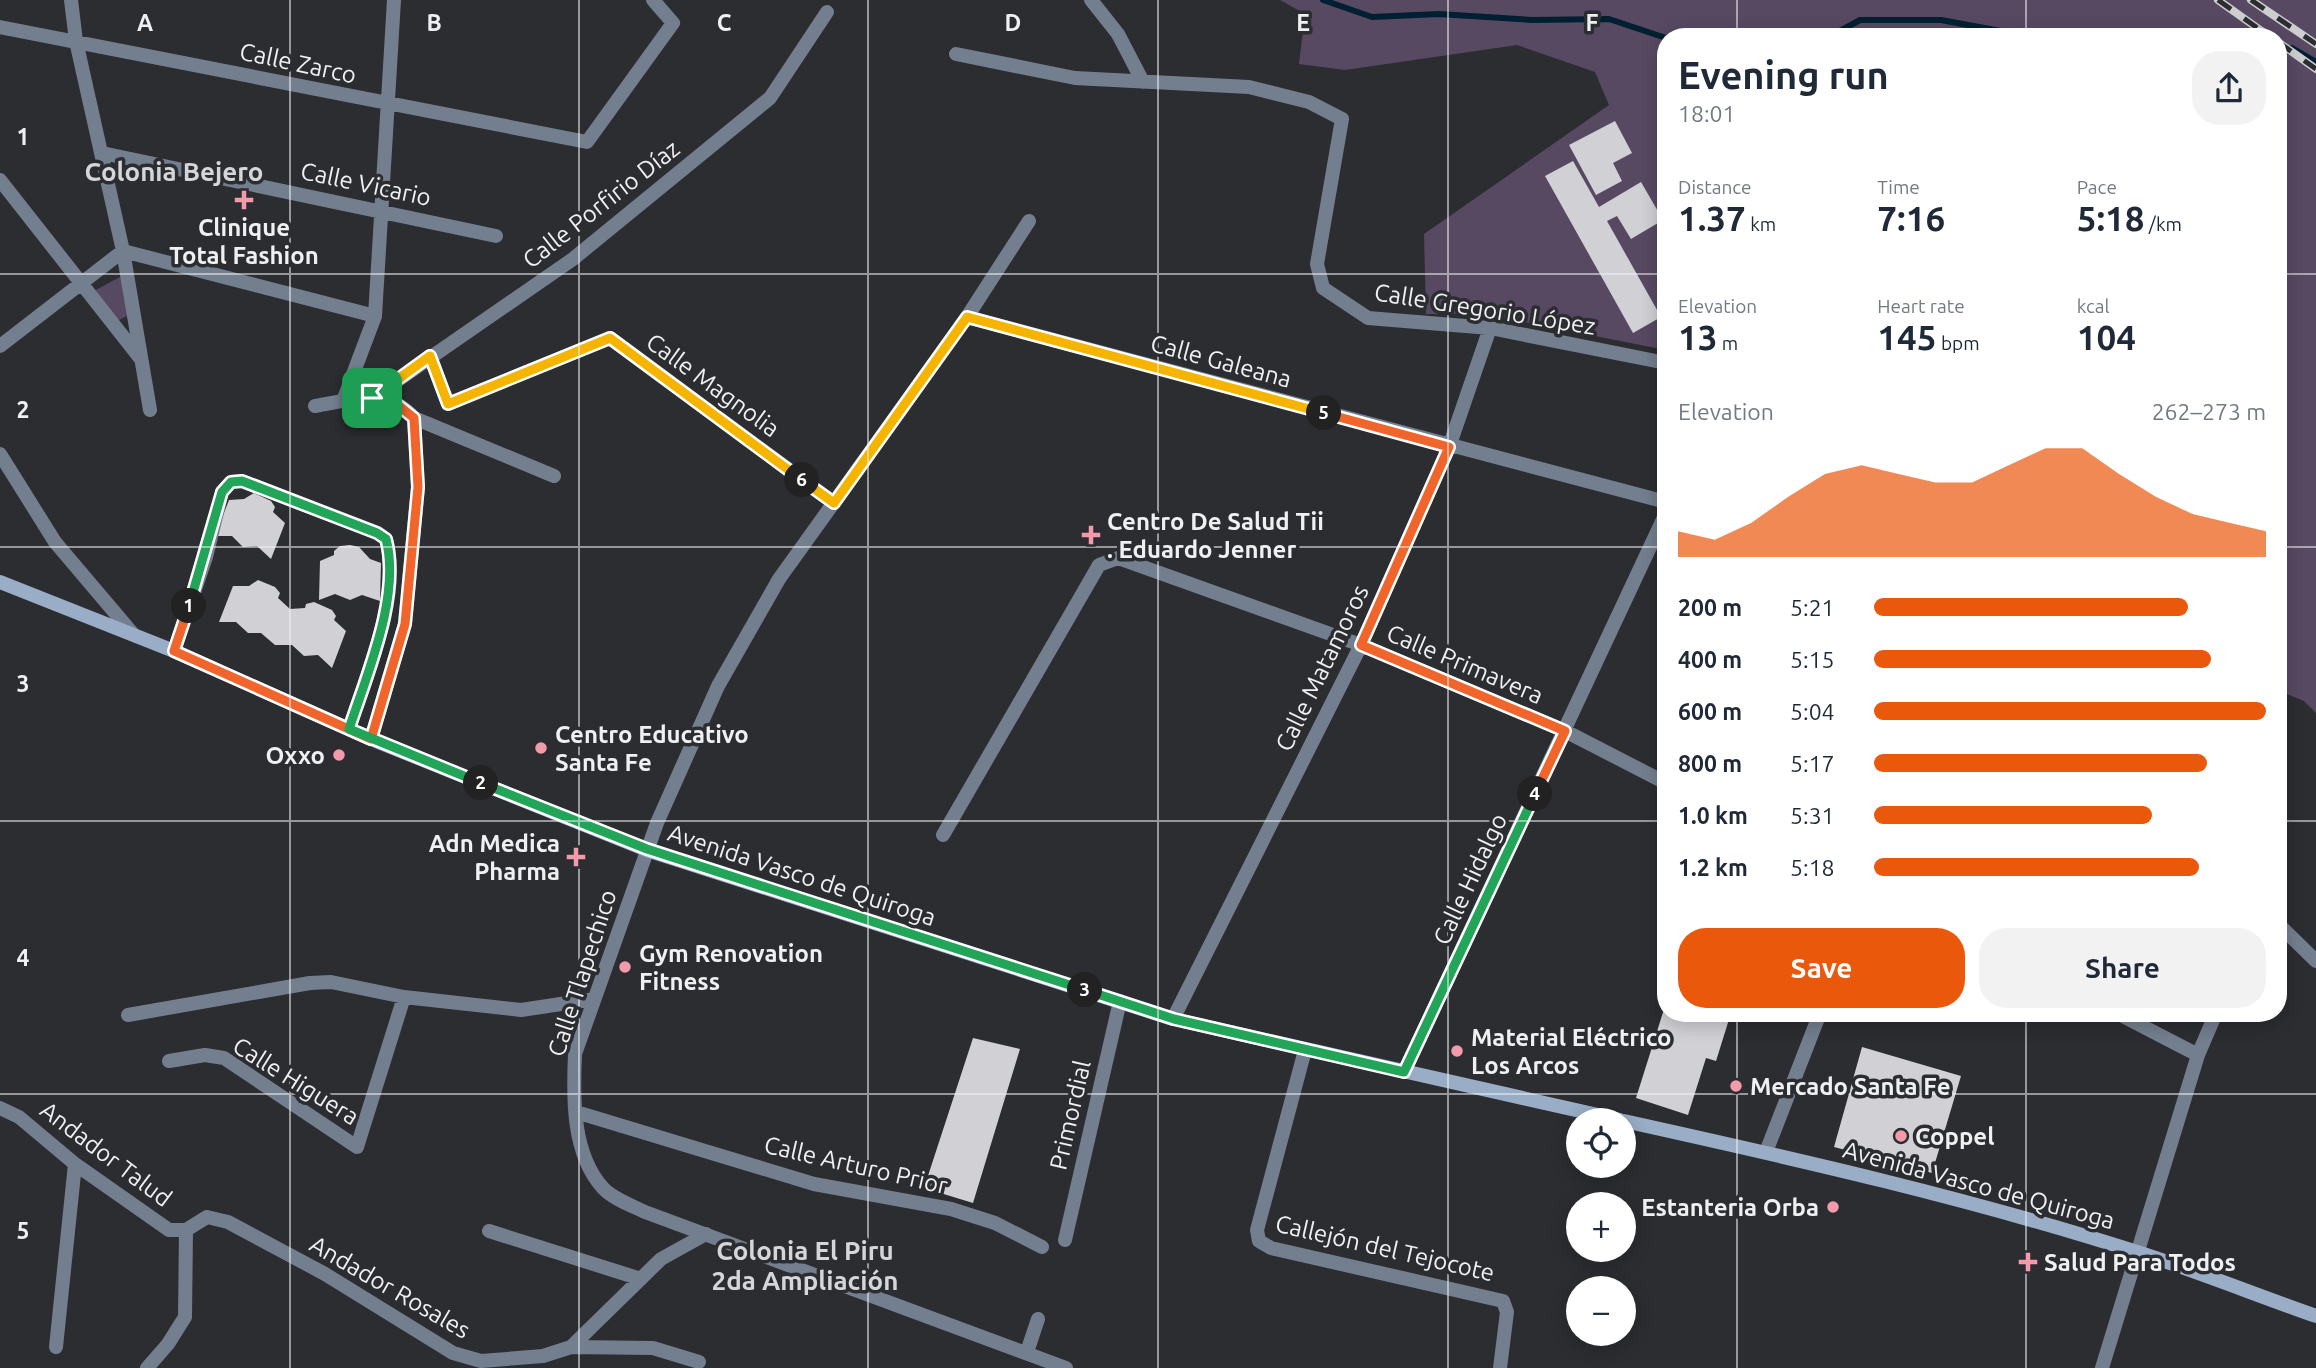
<!DOCTYPE html>
<html lang="en">
<head>
<meta charset="utf-8">
<style>
  body { margin:0; font-family:Ubuntu,sans-serif; background:#f2f2f3; color:#1f2937; height:100vh; display:flex; flex-direction:column; font-size:26px; white-space:nowrap }
  * { box-sizing:border-box; margin:0 }
  p { font-size:23px; color:#747a83 }
  .icon { flex:none; width:38px; height:38px; fill:none; stroke:currentColor; stroke-width:2; stroke-linecap:round; stroke-linejoin:round }
  .map { position:relative; flex:1; overflow:hidden }
  .panel { position:absolute; left:1657px; top:28px; width:630px; height:994px; display:flex; flex-direction:column; background:#fff; border-radius:28px; box-shadow:0 4px 18px #0003 }
  .panel>* { flex:none }
  .fabs { position:absolute; left:1566px; top:1108px; display:grid; gap:14px }
  .fabs a { display:grid; place-items:center; width:70px; height:70px; border-radius:50%; background:#fff; box-shadow:0 4px 18px #0003; font-size:35px }
  .pin { position:absolute; display:grid; place-items:center; width:60px; height:60px; color:#fff; margin:-30px; border-radius:14px; box-shadow:0 4px 10px #0006 }
  .km { position:absolute; width:35px; height:35px; margin:-18px; border-radius:50%; background:#222; color:#fff; font-size:19px; line-height:35px; text-align:center }
  .round { display:grid; place-items:center; flex:none; width:74px; height:74px; border-radius:28px; background:#f2f2f3 }
  .overview { display:flex; align-items:center; justify-content:space-between; height:119px; padding:0 21px }
  h1 { font-size:38px; font-weight:700; line-height:52px }
  .stats { display:grid; grid-template-columns:repeat(3,1fr); gap:10px; height:119px; padding:7px 21px }
  .stats div { display:grid; align-content:center }
  .stats b { font-size:35px; font-weight:700 }
  .stats small { font-size:19px; font-weight:400 }
  .stats p { font-size:19px }
  .chart { height:196px; padding:14px 21px }
  .chart p { display:flex; justify-content:space-between }
  .chart svg { width:100%; height:126px; margin-top:7px; fill:#ea580c; opacity:.7 }
  .button { display:flex; gap:14px; margin-top:auto; padding:14px 21px }
  .button a { flex:1; height:80px; border-radius:28px; background:#ea580c; color:#fff; font-size:28px; font-weight:700; line-height:80px; text-align:center }
  .button a+a { background:#f2f2f3; color:#1f2937 }
  ul { padding:0 21px; list-style:none; font-size:23px }
  li { display:grid; grid-template-columns:112px 84px 1fr; align-items:center; height:52px }
  li i { height:18px; border-radius:9px; background:#ea580c }
  .map>svg:first-child { display:block }
  .green { fill:#584962 }
  .lines { fill:none; stroke-linecap:round; stroke-linejoin:round }
  .stream { stroke:#002032; stroke-width:6 }
  .building { fill:#d1d0d5 }
  .pedestrian { stroke:#737f8f; stroke-width:14 }
  .minor { stroke:#737f8f; stroke-width:14 }
  .tertiary { stroke:#737f8f; stroke-width:14 }
  .secondary { stroke:#99adc6; stroke-width:14 }
  .rail-casing { stroke:#cdced0; stroke-width:8 }
  .rail { stroke:#2c2d31; stroke-width:5; stroke-dasharray:16; stroke-linecap:butt }
  .split-1-casing { stroke:#fff; stroke-width:14 }
  .split-2-casing { stroke:#fff; stroke-width:14 }
  .split-3-casing { stroke:#fff; stroke-width:14 }
  .split-4-casing { stroke:#fff; stroke-width:14 }
  .split-5-casing { stroke:#fff; stroke-width:14 }
  .split-6-casing { stroke:#fff; stroke-width:14 }
  .split-7-casing { stroke:#fff; stroke-width:14 }
  .split-1 { stroke:#f0652b; stroke-width:9 }
  .split-2 { stroke:#22a559; stroke-width:9 }
  .split-3 { stroke:#22a559; stroke-width:9 }
  .split-4 { stroke:#22a559; stroke-width:9 }
  .split-5 { stroke:#f0652b; stroke-width:9 }
  .split-6 { stroke:#f5b400; stroke-width:9 }
  .split-7 { stroke:#f5b400; stroke-width:9 }
  .grid { fill:none; stroke:#eff0f2; stroke-width:2; stroke-opacity:0.55 }
  .poi-dot { fill:#f39aab; stroke:#2c2d31; stroke-width:2.5 }
  .labels { text-anchor:middle; dominant-baseline:central; stroke-width:7; stroke-linejoin:round; paint-order:stroke }
  .street-label { font-size:24px; fill:#eff0f2; stroke:#2c2d31 }
  .poi-label { font-size:24px; font-weight:bold; fill:#eff0f2; stroke:#2c2d31; text-anchor:start }
  .neighbourhood-label { font-size:26px; font-weight:bold; fill:#d4d6da; stroke:#2c2d31 }
  .grid-label { font-size:23px; text-anchor:middle; font-weight:bold; fill:#eff0f2; stroke:#2c2d31; stroke-width:7; stroke-linejoin:round; paint-order:stroke }
</style>
</head>
<body>
<div class="map">
<svg width="2316" height="1368" viewBox="0 0 2316 1368">
  <rect width="100%" height="100%" fill="#2c2d31"/>
  <path class="green" d="M1280,0H2316V713L2304,701L2279,691L2278,37H1666V350L1483,314H1426L1424,234L1609,105L1595,72L1517,45L1345,70L1299,64L1305,14Z
    M122,276L129,315L115,322L92,292Z"/>
  <g class="lines">
    <path class="stream" d="M1323,0L1372,17L1439,14L1532,20L1609,19L1666,38
      M1829,37L1860,20H1941L2033,37
      M2278,49L2292,48L2316,62"/>
  </g>
  <path class="building" d="M1615,121L1632,153L1613,163L1622,181L1596,195L1569,145Z
    M1573,161L1599,207L1641,182L1663,220L1631,239L1617,216L1607,221L1661,317L1633,333L1545,176Z
    M254,493L271,501L275,507L273,512L285,523L271,559L257,546L243,547L232,536H215L229,500L244,499Z
    M350,545L359,547L370,559L381,563L380,601L362,595L350,600L335,594L319,600L320,561L334,555V551L340,546Z
    M258,580L275,587L280,593L278,598L290,609L305,608L306,604L314,602L332,610L336,616L334,620L346,631L332,668L318,655L304,656L292,645H275L261,633H248L236,622H219L233,586H249Z
    M1665,1006L1666,1013H1731L1716,1061L1706,1058L1688,1115L1636,1098Z
    M973,1038L1020,1049L973,1203L924,1188Z
    M1862,1047L1961,1076L1932,1173L1834,1147Z"/>
  <g class="lines">
    <path class="pedestrian" d="M430,356L448,404L610,338
      M343,401L375,316"/>
    <path class="minor" d="M71,0L76,41L123,251L150,410
      M1091,0L1118,34L1143,82
      M0,27L587,142L673,23L653,0
      M956,54L1075,78L1249,87L1309,102L1342,119L1317,264L1323,288L1368,318L1490,328L1666,363
      M102,153L496,236
      M0,180L140,358
      M1029,221L967,317L779,579L718,686L657,823L575,1054C573,1098 572,1154 603,1188C613,1199 633,1206 645,1212L1066,1368
      M967,317L1666,502
      M610,338L834,503
      M0,346L123,251L375,316L394,0
      M372,398L573,259L770,98L827,12
      M315,406C348,400 390,388 414,418L418,487L405,624L371,739
      M414,418L554,476
      M174,651L206,557L222,492L231,482L242,481L378,533L386,539C402,596 366,675 349,729
      M943,835L1099,565L1118,558L1361,645L1565,731L1666,783
      M2278,924L2316,961
      M2117,1013L2198,1055
      M128,1015L310,983L331,982L404,997L521,1010L594,999
      M1173,1019L1361,645L1449,447L1490,328
      M1305,1050L1257,1230L1259,1241L1271,1248L1503,1301L1507,1312L1500,1368
      M169,1061L205,1055L224,1058L357,1147L404,997
      M1404,1072L1666,513
      M0,1108L19,1117L75,1164L169,1230H186
      M576,1112L814,1184L951,1209L995,1223L1042,1247
      M1766,1152L1820,1013
      M186,1230L207,1217L228,1222L325,1274L453,1353L481,1361L543,1356L571,1347L661,1259L706,1234
      M489,1231L641,1279
      M1065,1240L1120,1001
      M56,1347L75,1164
      M571,1347L653,1348L699,1362
      M1027,1352L1038,1319
      M147,1368L168,1344L185,1317L186,1230
      M2102,1368L2198,1055L2216,1013"/>
    <path class="tertiary" d="M0,454L55,542L133,634"/>
    <path class="secondary" d="M0,582L174,651L371,739L647,850L1173,1019L1620,1120
      M1624,1121C1796,1159 1969,1198 2137,1252C2197,1271 2256,1295 2316,1316"/>
    <g class="rail-casing">
      <path id="rail" d="M2218,0L2270,37
        M2251,0L2316,44
        M2278,42L2316,69"/>
    </g>
    <use href="#rail" class="rail"/>
  </g>
  <g class="lines">
    <g class="split-1-casing">
      <path id="split-1" d="M189,606L174,651L371,739L405,624L418,487L414,418L393,401L372,398"/>
    </g>
    <g class="split-2-casing">
      <path id="split-2" d="M189,606L222,492L231,482L242,481L377,533L386,539C401,596 367,674 349,729L481,783"/>
    </g>
    <g class="split-3-casing">
      <path id="split-3" d="M481,783L647,849L1085,990"/>
    </g>
    <g class="split-4-casing">
      <path id="split-4" d="M1085,990L1174,1019L1404,1072L1535,794"/>
    </g>
    <g class="split-5-casing">
      <path id="split-5" d="M1324,413L1449,447L1361,645L1565,731L1535,794"/>
    </g>
    <g class="split-6-casing">
      <path id="split-6" d="M802,480L834,503L967,317L1324,413"/>
    </g>
    <g class="split-7-casing">
      <path id="split-7" d="M372,398L430,356L448,404L610,338L802,480"/>
    </g>
    <use href="#split-1" class="split-1"/>
    <use href="#split-2" class="split-2"/>
    <use href="#split-3" class="split-3"/>
    <use href="#split-4" class="split-4"/>
    <use href="#split-5" class="split-5"/>
    <use href="#split-6" class="split-6"/>
    <use href="#split-7" class="split-7"/>
  </g>
  <path class="grid" d="M290,0V1368M579,0V1368M868,0V1368M1158,0V1368M1448,0V1368M1737,0V37M2026,0V37M0,274H1666M2278,274H2316M0,547H1666M2278,547H2316M0,821H1666M2278,821H2316M1737,1013V1368M2026,1013V1368M0,1094H2316"/>
  <g class="poi-dot">
    <path d="M240.5 189.5h7v7h7v7h-7v7h-7v-7h-7v-7h7z"/>
    <path d="M1087.5 524.5h7v7h7v7h-7v7h-7v-7h-7v-7h7z"/>
    <circle cx="541" cy="748" r="7"/>
    <circle cx="339" cy="755" r="7"/>
    <path d="M572.5 846.5h7v7h7v7h-7v7h-7v-7h-7v-7h7z"/>
    <circle cx="625" cy="967" r="7"/>
    <circle cx="1457" cy="1051" r="7"/>
    <circle cx="1736" cy="1086" r="7"/>
    <circle cx="1901" cy="1136" r="7"/>
    <circle cx="1833" cy="1207" r="7"/>
    <path d="M2024.5 1251.5h7v7h7v7h-7v7h-7v-7h-7v-7h7z"/>
  </g>
  <g class="labels">
    <g class="street-label">
      <text transform="translate(298 63) rotate(12)">Calle Zarco</text>
      <text transform="translate(366 184) rotate(12)">Calle Vicario</text>
      <text transform="translate(601 204) rotate(-38)">Calle Porfirio Díaz</text>
      <text transform="translate(1485 309) rotate(9)">Calle Gregorio López</text>
      <text transform="translate(1221 361) rotate(15)">Calle Galeana</text>
      <text transform="translate(713 385) rotate(36)">Calle Magnolia</text>
      <text transform="translate(1465 664) rotate(23)">Calle Primavera</text>
      <text transform="translate(1322 668) rotate(-64)">Calle Matamoros</text>
      <text transform="translate(802 875) rotate(18)">Avenida Vasco de Quiroga</text>
      <text transform="translate(1470 879) rotate(-65)">Calle Hidalgo</text>
      <text transform="translate(582 973) rotate(-72)">Calle Tlapechico</text>
      <text transform="translate(296 1081) rotate(32)">Calle Higuera</text>
      <text transform="translate(1070 1115) rotate(-77)">Primordial</text>
      <text transform="translate(106 1154) rotate(37)">Andador Talud</text>
      <text transform="translate(856 1165) rotate(13)">Calle Arturo Prior</text>
      <text transform="translate(1979 1185) rotate(15)">Avenida Vasco de Quiroga</text>
      <text transform="translate(1385 1248) rotate(13)">Callejón del Tejocote</text>
      <text transform="translate(390 1287) rotate(30)">Andador Rosales</text>
    </g>
    <g class="poi-label">
      <text x="244" y="227" text-anchor="middle">Clinique<tspan x="244" dy="28">Total Fashion</tspan></text>
      <text x="1107" y="521">Centro De Salud Tii<tspan x="1107" dy="28">. Eduardo Jenner</tspan></text>
      <text x="555" y="734">Centro Educativo<tspan x="555" dy="28">Santa Fe</tspan></text>
      <text x="325" y="755" text-anchor="end">Oxxo</text>
      <text x="560" y="843" text-anchor="end">Adn Medica<tspan x="560" dy="28">Pharma</tspan></text>
      <text x="639" y="953">Gym Renovation<tspan x="639" dy="28">Fitness</tspan></text>
      <text x="1471" y="1037">Material Eléctrico<tspan x="1471" dy="28">Los Arcos</tspan></text>
      <text x="1750" y="1086">Mercado Santa Fe</text>
      <text x="1915" y="1136">Coppel</text>
      <text x="1819" y="1207" text-anchor="end">Estanteria Orba</text>
      <text x="2044" y="1262">Salud Para Todos</text>
    </g>
    <g class="neighbourhood-label">
      <text x="174" y="171">Colonia Bejero</text>
      <text x="805" y="1250">Colonia El Piru<tspan x="805" dy="30">2da Ampliación</tspan></text>
    </g>
  </g>
  <g class="grid-label">
    <text x="145" y="31">A</text>
    <text x="434" y="31">B</text>
    <text x="724" y="31">C</text>
    <text x="1013" y="31">D</text>
    <text x="1303" y="31">E</text>
    <text x="1592" y="31">F</text>
    <text x="23" y="145">1</text>
    <text x="23" y="418">2</text>
    <text x="23" y="692">3</text>
    <text x="23" y="966">4</text>
    <text x="23" y="1239">5</text>
  </g>
</svg>
<div class="fabs">
<a><svg class="icon" aria-label="locate" viewBox="0 0 24 24"><circle cx="12" cy="12" r="6"/><path d="M12 2v4M12 18v4M2 12h4M18 12h4"/></svg></a>
<a>+</a>
<a>−</a>
</div>
<div class="pin" style="left:372px;top:398px;background:#1e9e55"><svg class="icon" aria-label="arrive" viewBox="0 0 24 24"><path d="M6 21V4h12l-3 4 3 4H6"/></svg></div>
<b class="km" style="left:189px;top:606px">1</b>
<b class="km" style="left:481px;top:783px">2</b>
<b class="km" style="left:1085px;top:990px">3</b>
<b class="km" style="left:1535px;top:794px">4</b>
<b class="km" style="left:1324px;top:413px">5</b>
<b class="km" style="left:802px;top:480px">6</b>
<section class="panel">
<div class="overview"><div><h1>Evening run</h1><p>18:01</p></div><a class="round"><svg class="icon" aria-label="share" viewBox="0 0 24 24"><path d="M12 15V3M7 8l5-5 5 5M5 13v7h14v-7"/></svg></a></div>
<div class="stats">
<div><p>Distance</p><b>1.37<small> km</small></b></div>
<div><p>Time</p><b>7:16</b></div>
<div><p>Pace</p><b>5:18<small> /km</small></b></div>
</div>
<div class="stats">
<div><p>Elevation</p><b>13<small> m</small></b></div>
<div><p>Heart rate</p><b>145<small> bpm</small></b></div>
<div><p>kcal</p><b>104</b></div>
</div>
<div class="chart"><p><span>Elevation</span>262–273 m</p>
<svg viewBox="0 0 160 44" preserveAspectRatio="none"><path d="M0 44V35L10 38L20 32L30 23L40 15L50 12L60 15L70 18L80 18L90 12L100 6L110 6L120 15L130 23L140 29L150 32L160 35V44z"/></svg>
</div>
<ul>
<li><b>200 m</b>5:21<i style="width:80%"></i></li>
<li><b>400 m</b>5:15<i style="width:86%"></i></li>
<li><b>600 m</b>5:04<i style="width:100%"></i></li>
<li><b>800 m</b>5:17<i style="width:85%"></i></li>
<li><b>1.0 km</b>5:31<i style="width:71%"></i></li>
<li><b>1.2 km</b>5:18<i style="width:83%"></i></li>
</ul>
<div class="button"><a>Save</a><a>Share</a></div>
</section>
</div>
</body>
</html>
